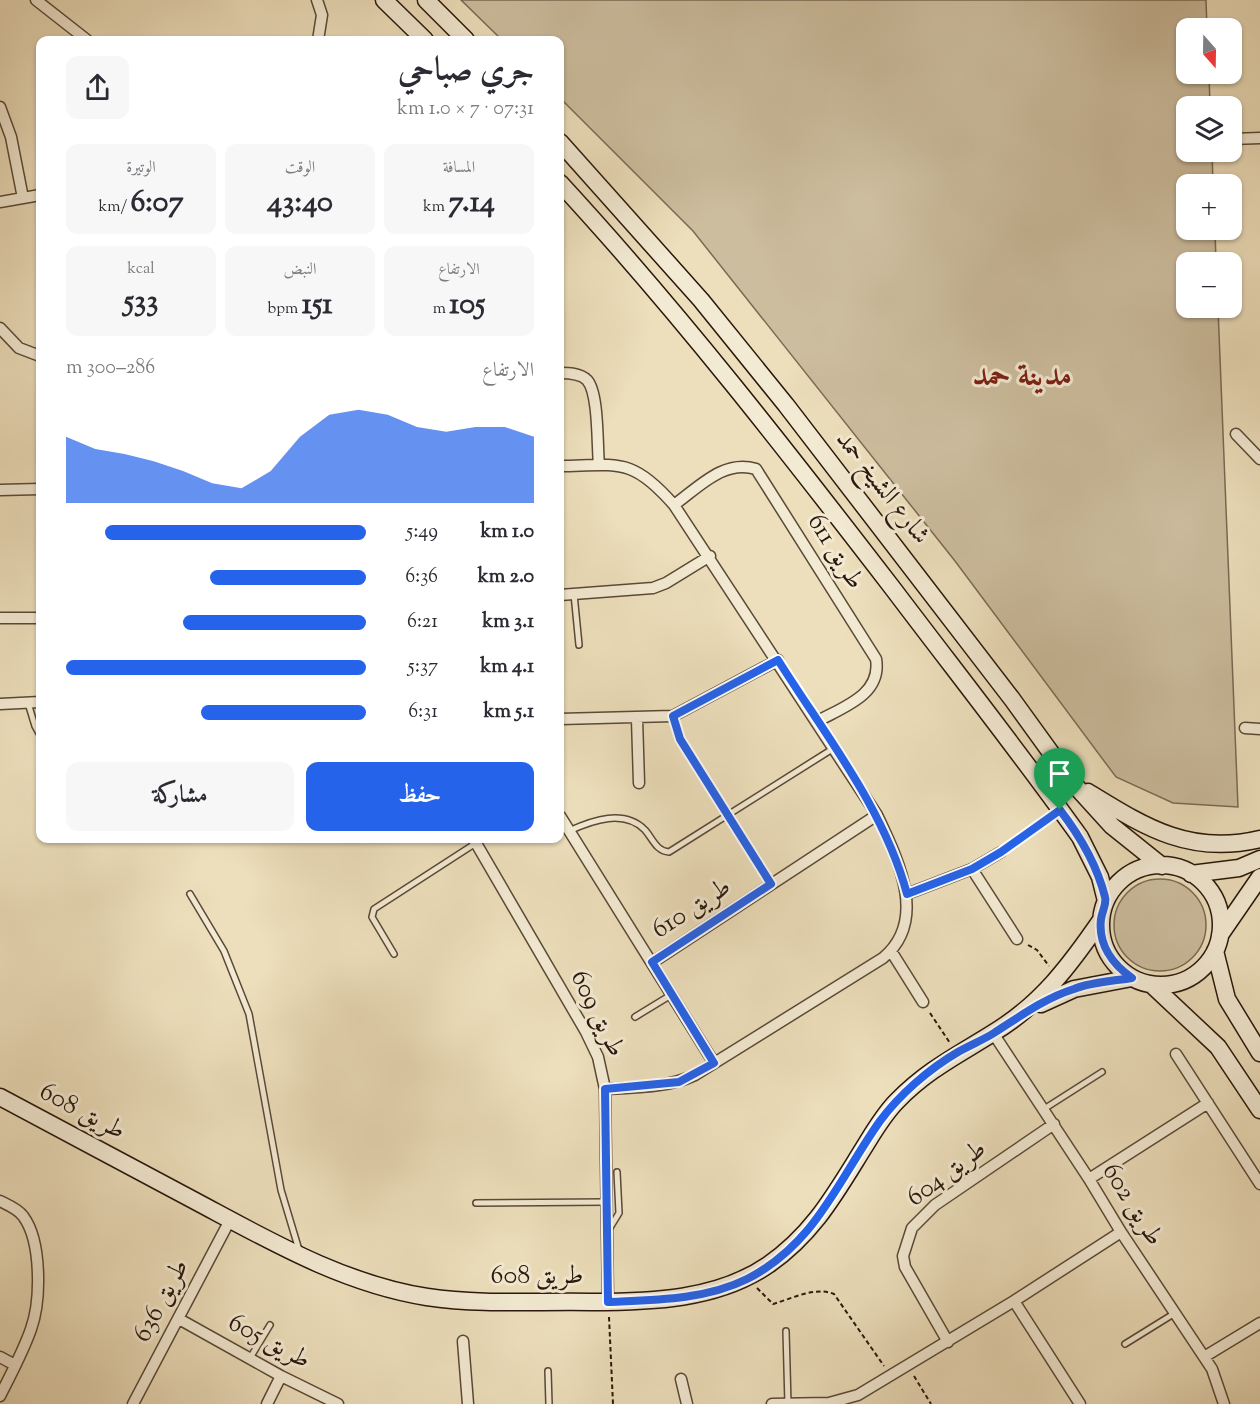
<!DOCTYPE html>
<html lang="ar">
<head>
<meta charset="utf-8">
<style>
  body { margin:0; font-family:"Sorts Mill Goudy",Amiri,serif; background:#f7f7f7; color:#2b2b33; direction:rtl; height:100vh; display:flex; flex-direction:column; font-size:22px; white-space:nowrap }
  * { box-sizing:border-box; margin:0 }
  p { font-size:20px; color:#7c7c81 }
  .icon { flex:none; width:33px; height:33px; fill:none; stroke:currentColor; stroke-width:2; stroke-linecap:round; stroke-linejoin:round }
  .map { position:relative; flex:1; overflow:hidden; direction:ltr }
  .panel { position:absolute; left:36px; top:36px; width:528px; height:807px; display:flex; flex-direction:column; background:#fff; border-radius:12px; box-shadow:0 2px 4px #0004; direction:rtl }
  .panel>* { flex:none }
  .needle { width:39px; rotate:160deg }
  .tools { position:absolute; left:1176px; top:18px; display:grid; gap:12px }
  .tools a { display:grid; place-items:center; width:66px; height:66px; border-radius:12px; background:#fff; box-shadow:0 2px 4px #0004; font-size:30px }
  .pin { position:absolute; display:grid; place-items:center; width:51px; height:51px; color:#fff; margin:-62px -26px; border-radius:50% 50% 50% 0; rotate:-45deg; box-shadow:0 0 6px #0007 }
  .pin .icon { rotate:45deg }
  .round { display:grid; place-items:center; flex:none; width:63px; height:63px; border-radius:12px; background:#f7f7f7 }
  .headline { display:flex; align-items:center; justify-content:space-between; height:102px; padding:0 30px }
  h1 { font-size:33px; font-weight:700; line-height:45px }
  .metrics { display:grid; grid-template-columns:repeat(3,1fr); gap:9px; height:102px; padding:6px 30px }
  .metrics div { display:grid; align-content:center; border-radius:12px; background:#f7f7f7; text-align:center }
  .metrics b { font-size:30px; font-weight:700 }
  .metrics small { font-size:16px; font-weight:400 }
  .metrics p { font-size:16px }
  .chart { height:168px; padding:12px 30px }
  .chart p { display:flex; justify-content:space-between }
  .chart svg { width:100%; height:108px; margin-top:6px; fill:#2563eb; opacity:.7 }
  .cta { display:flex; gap:12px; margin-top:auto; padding:12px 30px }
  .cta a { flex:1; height:69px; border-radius:12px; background:#2563eb; color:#fff; font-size:24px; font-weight:700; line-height:69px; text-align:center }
  .cta a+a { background:#f7f7f7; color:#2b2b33 }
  ul { padding:0 30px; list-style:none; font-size:20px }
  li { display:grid; grid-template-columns:96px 72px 1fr; align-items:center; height:45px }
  li i { height:15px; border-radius:8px; background:#2563eb }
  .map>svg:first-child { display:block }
  .green { fill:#ccbd9e; stroke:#7a6a54; stroke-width:1.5 }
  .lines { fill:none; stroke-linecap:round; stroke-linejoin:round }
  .lane-casing { stroke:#5a4937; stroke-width:8 }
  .street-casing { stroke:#5a4937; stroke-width:13 }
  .secondary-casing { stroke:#29170b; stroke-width:19 }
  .path { stroke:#29170b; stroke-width:2; stroke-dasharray:4.5 3; stroke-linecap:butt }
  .lane { stroke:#f3ead3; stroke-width:5 }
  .street { stroke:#f3ead3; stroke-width:10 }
  .secondary { stroke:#f3ead3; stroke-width:16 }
  .route-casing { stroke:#fff; stroke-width:12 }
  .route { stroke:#2563eb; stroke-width:8 }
  .labels { text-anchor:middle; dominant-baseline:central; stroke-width:6; stroke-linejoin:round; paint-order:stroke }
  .street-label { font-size:26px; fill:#29170b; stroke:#f3ead3 }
  .district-label { font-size:32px; font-weight:bold; fill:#7a1f14; stroke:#f3ead3 }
</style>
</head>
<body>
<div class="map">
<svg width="1260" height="1404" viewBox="0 0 1260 1404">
  <rect width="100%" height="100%" fill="#eddfbc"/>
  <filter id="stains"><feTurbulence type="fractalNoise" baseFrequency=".00333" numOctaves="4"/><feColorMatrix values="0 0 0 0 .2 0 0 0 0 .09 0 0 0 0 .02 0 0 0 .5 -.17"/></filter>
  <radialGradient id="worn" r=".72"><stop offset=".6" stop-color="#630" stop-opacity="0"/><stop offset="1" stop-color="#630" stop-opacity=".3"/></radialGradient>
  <path class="green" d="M461,0H1206L1207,28H1186V74H1209L1210,106H1186V152H1212L1213,184H1186V230H1215L1216,262H1186V308H1218L1238,807L1173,803L1116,777L955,561L693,231L560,98V40H502Z
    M1114 925a46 46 0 1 1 92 0a46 46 0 1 1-92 0Z"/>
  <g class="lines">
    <g class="lane-casing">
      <path id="lane" d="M574,594L579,645
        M28,703L35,726L40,735
        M569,831C593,820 624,809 645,830C653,839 656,851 669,852L834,748
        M190,894L224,951L249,1014L281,1190L299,1250
        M394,954L372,917L374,909L476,843
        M635,1017L671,995
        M1044,1109L1102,1072
        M476,1203L606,1202
        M608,1231L619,1213L617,1172
        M786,1331L788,1404
        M1125,1344L1175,1313
        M250,1358L270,1325
        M548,1371L549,1404"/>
    </g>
    <g class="street-casing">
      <path id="street" d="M36,0L87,40
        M317,0L322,15L318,40
        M0,107L11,137L23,198
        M1232,139L1260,138
        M0,202L40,195
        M0,328L19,348L40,356
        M560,373C568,373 580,373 587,380C599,393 597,446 599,465
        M1236,434L1260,459
        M560,466C619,465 632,457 674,505L877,815C897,858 929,920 883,958L695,1075C667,1088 636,1087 605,1089
        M0,490L40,489
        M674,505C699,487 724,459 756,469L876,659C882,695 843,707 816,722
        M560,595L653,588L666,583L710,556
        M0,618H40
        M0,704L40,702
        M560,719L673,716L778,660
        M637,719L639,783
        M1245,728L1260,729
        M560,816L714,1063
        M473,838L586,1032L598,1057L605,1089L608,1302
        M972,869L1001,852
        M907,894L972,869L1017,939
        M891,951L923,1002
        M653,962L877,815
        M993,1033L1089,1179L1121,1232L1212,1369L1224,1404
        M1176,1054L1260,1184
        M1089,1179L1208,1103
        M0,1201C8,1205 18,1209 23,1216C42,1241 41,1301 31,1329C23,1352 11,1374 0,1396
        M1014,1301L1080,1404
        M179,1319L281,1376L338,1404
        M463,1341L468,1404
        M948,1342L905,1267L903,1256L912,1228L935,1205L1054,1124
        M0,1357L15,1365
        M1204,1357L1260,1323
        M681,1379L687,1404
        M133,1404L230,1220
        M267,1404L281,1376
        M772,1404L829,1403L858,1395L1014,1301L1121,1232"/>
    </g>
    <g class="secondary-casing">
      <path id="secondary" d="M384,0L425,40
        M426,0L466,40
        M560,142L701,300L786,405L1012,699L1072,782L1112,826L1162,866
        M560,183C679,312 787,451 894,590C956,672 1020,753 1080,837L1100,877L1106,901
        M1088,792C1145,827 1190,856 1260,839
        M1101 925a60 60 0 1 1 120 0a60 60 0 1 1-120 0Z
        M1191,874L1239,868L1260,859
        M1220,935L1260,877
        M1215,951L1227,999L1260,1053
        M1152,985L1218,1047L1260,1110
        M1041,1004L1074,989L1132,978
        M0,1097C66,1132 131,1167 197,1202C270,1241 344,1284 427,1297C481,1305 537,1301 591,1302C651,1302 717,1300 768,1265C813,1234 835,1194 863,1149C873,1133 883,1115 897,1101C927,1070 958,1055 993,1033C1041,1004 1070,965 1101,920"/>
    </g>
    <path class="path" d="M677,728L680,739L724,808
      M733,823L765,874
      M1012,845L1048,818
      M1028,945L1037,950L1049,966
      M930,1013L950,1043
      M757,1288L773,1304C791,1299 815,1286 834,1294L884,1366
      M609,1317L613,1404
      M914,1376L931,1404"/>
    <use href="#lane" class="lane"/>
    <use href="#street" class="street"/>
    <use href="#secondary" class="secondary"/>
  </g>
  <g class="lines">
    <g class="route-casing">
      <path id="route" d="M778,660C825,735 884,808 907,894L972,869L1001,852L1060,810C1080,836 1097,865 1105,897C1107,904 1102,911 1101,919C1098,944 1112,964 1132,978C1113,981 1092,982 1074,989C1045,998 1019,1017 994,1033C983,1040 970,1045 958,1052C929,1069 900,1094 880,1121C838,1180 816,1244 747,1279C705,1300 654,1300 608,1302L605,1089L679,1082L714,1063L652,962L771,884L680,739L673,716Z"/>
    </g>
    <use href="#route" class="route"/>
  </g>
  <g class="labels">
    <g class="street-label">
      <text transform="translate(882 488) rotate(52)">شارع الشيخ حمد</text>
      <text transform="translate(835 552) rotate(58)">طريق 611</text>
      <text transform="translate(692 909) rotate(-33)">طريق 610</text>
      <text transform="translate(597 1014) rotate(64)">طريق 609</text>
      <text transform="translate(82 1112) rotate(28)">طريق 608</text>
      <text transform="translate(947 1174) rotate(-37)">طريق 604</text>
      <text transform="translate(1132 1205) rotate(58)">طريق 602</text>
      <text x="537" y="1276">طريق 608</text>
      <text transform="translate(162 1301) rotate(-62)">طريق 636</text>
      <text transform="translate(269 1342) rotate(28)">طريق 605</text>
    </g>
    <g class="district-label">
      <text x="1022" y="377">مدينة حمد</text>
    </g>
  </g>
  <rect width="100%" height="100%" filter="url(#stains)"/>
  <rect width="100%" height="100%" fill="url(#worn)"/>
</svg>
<div class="tools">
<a><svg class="needle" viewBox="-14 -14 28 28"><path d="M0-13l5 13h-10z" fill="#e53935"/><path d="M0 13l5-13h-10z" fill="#7c7c81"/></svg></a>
<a><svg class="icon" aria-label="layers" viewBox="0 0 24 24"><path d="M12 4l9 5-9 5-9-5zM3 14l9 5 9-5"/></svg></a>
<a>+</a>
<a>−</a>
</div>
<div class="pin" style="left:1060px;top:810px;background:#1e9e55"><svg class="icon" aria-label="arrive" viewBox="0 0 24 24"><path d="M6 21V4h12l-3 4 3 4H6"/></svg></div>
<section class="panel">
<div class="headline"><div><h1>جري صباحي</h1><p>07:31 · 7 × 1.0 km</p></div><a class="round"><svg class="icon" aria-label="share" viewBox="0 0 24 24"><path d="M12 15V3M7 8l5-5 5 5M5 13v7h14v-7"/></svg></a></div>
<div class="metrics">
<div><p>المسافة</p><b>7.14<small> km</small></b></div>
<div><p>الوقت</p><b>43:40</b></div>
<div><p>الوتيرة</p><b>6:07<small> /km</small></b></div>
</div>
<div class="metrics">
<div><p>الارتفاع</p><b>105<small> m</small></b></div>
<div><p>النبض</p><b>151<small> bpm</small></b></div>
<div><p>kcal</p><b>533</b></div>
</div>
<div class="chart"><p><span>الارتفاع</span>286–300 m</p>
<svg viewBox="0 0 160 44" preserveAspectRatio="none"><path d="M0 44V17L10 22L20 24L30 27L40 31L50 36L60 38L70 31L80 17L90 8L100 6L110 8L120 13L130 15L140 13L150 13L160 17V44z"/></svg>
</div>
<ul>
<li><b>1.0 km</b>5:49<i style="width:87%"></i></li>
<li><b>2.0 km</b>6:36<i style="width:52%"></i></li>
<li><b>3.1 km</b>6:21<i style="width:61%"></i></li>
<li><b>4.1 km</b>5:37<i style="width:100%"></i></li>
<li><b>5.1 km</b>6:31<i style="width:55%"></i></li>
</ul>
<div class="cta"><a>حفظ</a><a>مشاركة</a></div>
</section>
</div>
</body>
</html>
